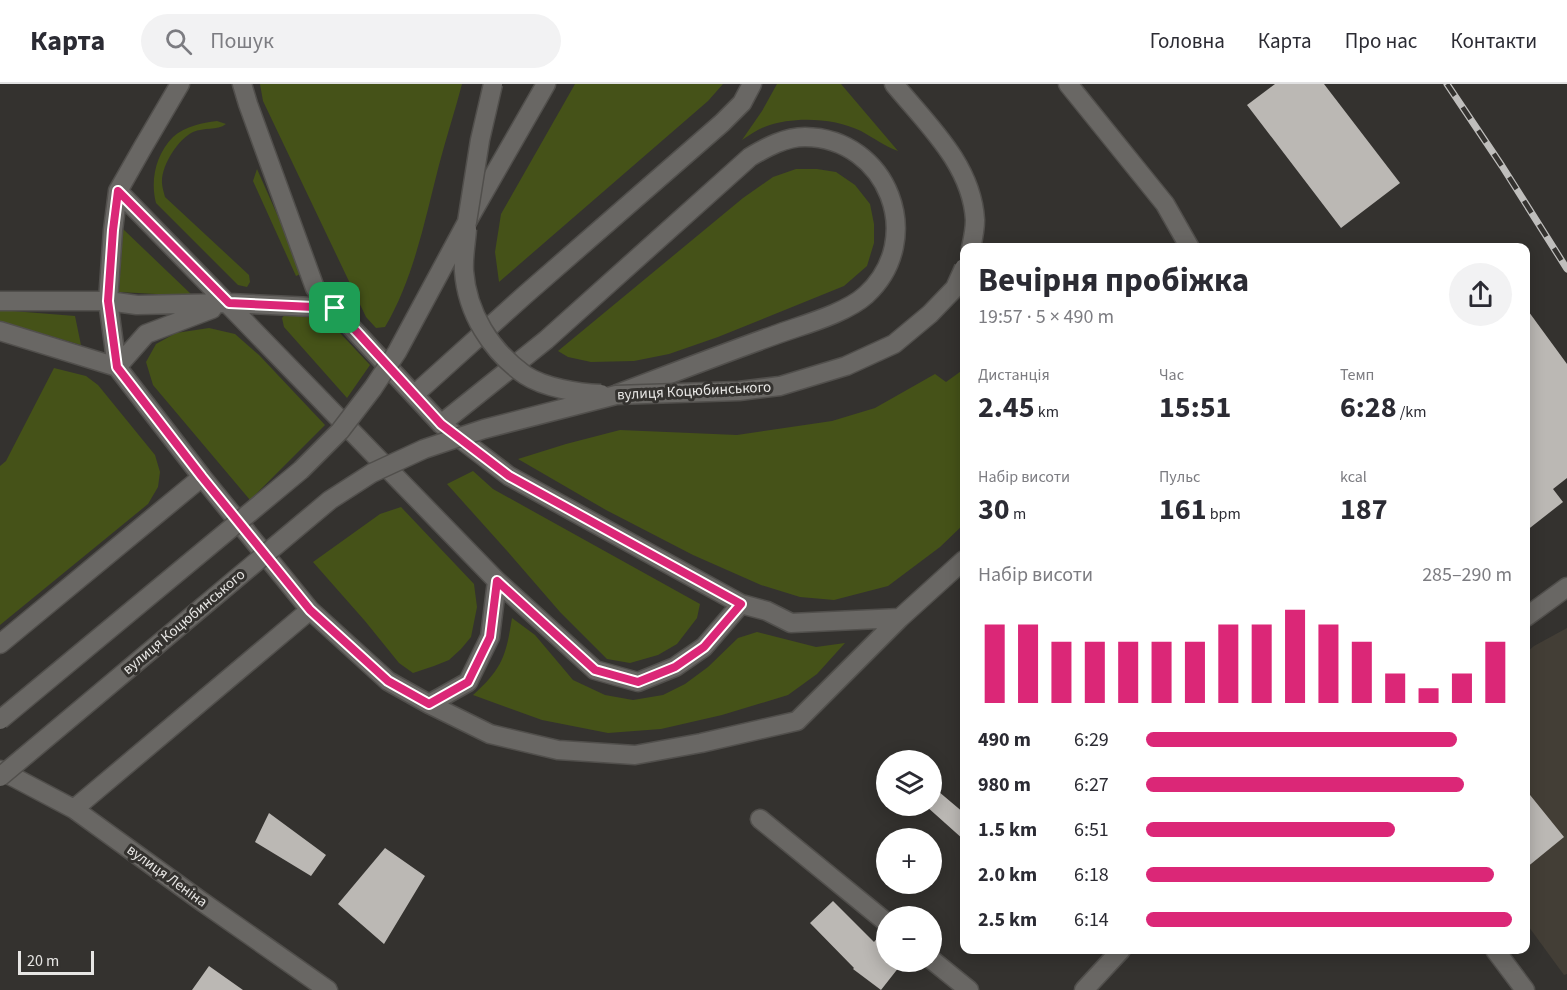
<!DOCTYPE html>
<html lang="uk">
<head>
<meta charset="utf-8">
<style>
  body { margin:0; font-family:"Source Sans 3",sans-serif; background:#f2f2f3; color:#2b2b33; height:100vh; display:flex; flex-direction:column; font-size:22px; white-space:nowrap }
  * { box-sizing:border-box; margin:0 }
  p { font-size:20px; color:#7c7c81 }
  .icon { flex:none; width:33px; height:33px; fill:none; stroke:currentColor; stroke-width:2; stroke-linecap:round; stroke-linejoin:round }
  .map { position:relative; flex:1; overflow:hidden }
  .drawer { position:absolute; left:960px; top:159px; width:570px; height:711px; display:flex; flex-direction:column; background:#fff; border-radius:12px; box-shadow:0 3px 15px #0003 }
  .drawer>* { flex:none }
  .buttons { position:absolute; left:876px; top:666px; display:grid; gap:12px }
  .buttons a { display:grid; place-items:center; width:66px; height:66px; border-radius:50%; background:#fff; box-shadow:0 3px 15px #0003; font-size:30px }
  .scale { position:absolute; left:18px; bottom:15px; width:76px; box-sizing:border-box; padding-left:6px; border:3px solid #e7e6e4; border-top:0; font-size:16px; line-height:21px; white-space:nowrap; color:#e7e6e4; -webkit-text-stroke:4px #34322f; paint-order:stroke }
  .pin { position:absolute; display:grid; place-items:center; width:51px; height:51px; color:#fff; margin:-26px; border-radius:12px; box-shadow:0 3px 9px #0006 }
  .round { display:grid; place-items:center; flex:none; width:63px; height:63px; border-radius:32px; background:#f2f2f3 }
  .summary { display:flex; align-items:center; justify-content:space-between; height:102px; padding:0 18px }
  h1 { font-size:33px; font-weight:700; line-height:45px }
  .figures { display:grid; grid-template-columns:repeat(3,1fr); gap:9px; height:102px; padding:6px 18px }
  .figures div { display:grid; align-content:center }
  .figures b { font-size:30px; font-weight:700 }
  .figures small { font-size:16px; font-weight:400 }
  .figures p { font-size:16px }
  .chart { height:168px; padding:12px 18px }
  .chart p { display:flex; justify-content:space-between }
  .chart svg { width:100%; height:108px; margin-top:6px; stroke:#db2777; stroke-width:6 }
  ul { padding:0 18px; list-style:none; font-size:20px }
  li { display:grid; grid-template-columns:96px 72px 1fr; align-items:center; height:45px }
  li i { height:15px; border-radius:8px; background:#db2777 }
  header { display:flex; align-items:center; gap:36px; box-sizing:border-box; height:84px; padding:0 30px; background:#fff; border-bottom:2px solid #e1e1e2 }
  header strong { font-size:28px }
  nav { display:flex; gap:33px; margin-inline-start:auto; font-size:21px }
  .search { width:420px; height:54px; background:#f2f2f3; display:flex; align-items:center; gap:15px; box-sizing:border-box; padding:0 21px; border-radius:33px; color:#7c7c81; font-size:22px }
  .map>svg:first-child { display:block }
  .built { fill:#433e36 }
  .green { fill:#455218 }
  .building { fill:#bbb8b4 }
  .lines { fill:none; stroke-linecap:round; stroke-linejoin:round }
  .minor-casing { stroke:#514f4c; stroke-width:21 }
  .minor { stroke:#696764; stroke-width:18 }
  .rail-casing { stroke:#bfbebc; stroke-width:7 }
  .rail { stroke:#34322f; stroke-width:4.5; stroke-dasharray:14; stroke-linecap:butt }
  .minor-bridge-casing { stroke:#514f4c; stroke-width:21; stroke-linecap:butt }
  .minor-bridge { stroke:#696764; stroke-width:18 }
  .route-casing { stroke:#fff; stroke-width:12 }
  .route { stroke:#db2777; stroke-width:8 }
  .labels { text-anchor:middle; dominant-baseline:central; stroke-width:6; stroke-linejoin:round; paint-order:stroke }
  .street-label { font-size:15px; fill:#e7e6e4; stroke:#34322f }
</style>
</head>
<body>
<header>
<strong>Карта</strong>
<div class="search"><svg class="icon" aria-label="search" viewBox="0 0 24 24"><circle cx="10" cy="10" r="6"/><path d="M15 15l6 6"/></svg>Пошук</div>
<nav><a>Головна</a><a>Карта</a><a>Про нас</a><a>Контакти</a></nav>
</header>
<div class="map">
<svg width="1567" height="906" viewBox="0 0 1567 906">
  <rect width="100%" height="100%" fill="#34322f"/>
  <path class="built" d="M1567,544V890L1564,891L1526,839V569L1534,562Z"/>
  <path class="green" d="M260,0H462C455,27 446,54 439,81C425,135 414,194 385,243L376,244L366,233L263,17Z
    M575,0H723L708,17L499,198L495,168L501,130Z
    M777,0H841L898,67C884,62 874,54 861,47C835,34 794,32 767,42C758,45 750,51 742,56L762,27Z
    M217,37L226,40C217,47 204,43 193,48C178,55 161,82 162,99C162,103 164,109 165,113L249,191L250,198L247,203L238,201L156,119C150,96 156,70 173,53C185,42 202,39 217,37Z
    M257,85L303,189L296,192L253,97Z
    M796,85H817L836,88L855,101L870,120L874,140V159L867,182L844,202L718,253L669,270L634,277L591,278L568,273L558,267L743,114L773,93Z
    M123,145L193,212L119,208Z
    M0,226L75,232L81,261L0,237Z
    M286,229L315,231L327,235L370,281L347,314L284,243L282,234Z
    M209,244L235,250L259,271L325,341L250,416L153,301L146,278L156,260L176,249Z
    M54,284L86,292L98,301L155,371L160,388L158,403L148,420L0,541V382L6,377Z
    M964,285V440L940,463L888,502L834,516L800,513L761,501L693,471L606,426L518,375L566,360L620,346L737,351L832,337L875,324L935,290L946,298Z
    M473,387L493,405L700,520L697,534L677,560L658,571L630,579L607,575L560,528L508,468L447,400Z
    M401,423L474,500L477,523L471,553L461,565L449,576L434,582L413,589L399,579L365,537L313,478L380,430Z
    M512,534L535,551L573,596L605,611L633,616L663,611L685,600L708,583L738,554L757,548L816,563L845,559L817,590L788,611L722,631L661,645L608,649L542,636L473,611C503,584 506,571 512,534Z"/>
  <path class="building" d="M1275,0H1324L1400,99L1341,144L1247,21Z
    M1526,224L1567,280V394L1553,405L1563,418L1526,447Z
    M932,702L964,729V756L926,722H932Z
    M1526,706L1564,753L1526,784Z
    M269,729L326,771L311,792L255,758Z
    M385,764L425,792L384,860L338,820Z
    M833,817L874,858L882,848L886,849V878H903L881,906L853,885L854,884L810,839Z
    M209,882L243,906H192Z"/>
  <g class="lines">
    <g class="minor-casing">
      <path id="minor" d="M180,0L143,63L118,107L113,146L108,217L117,283L202,393L310,526L388,597L429,620L490,650L558,666L635,671L701,659L797,637L900,534L964,476
        M242,0L248,20L315,204L441,340L509,392L741,520L767,527L791,539L900,534
        M894,0C927,40 972,81 975,136C975,145 973,155 971,164
        M1068,0L1165,120L1190,164
        M118,107L497,497L595,586L638,598L675,583L704,563L741,520
        M468,136L546,0
        M0,217H108L137,221L229,219L335,224
        M0,247L117,283L146,250L212,225
        M414,311L526,210L722,39L742,19L752,0
        M441,340L546,256L750,73C767,63 785,53 805,53C888,54 927,155 866,211C845,230 802,241 775,251C722,270 670,290 617,310
        M1526,533L1567,503
        M0,560L202,393
        M429,620L468,598L490,553L497,497
        M0,686L74,725L201,817L328,906
        M74,725L310,526
        M760,735L886,838
        M1495,866L1525,906
        M932,876L969,906
        M1084,906L1121,866"/>
    </g>
    <use href="#minor" class="minor"/>
    <g class="rail-casing">
      <path id="rail" d="M1447,0L1502,82L1567,185"/>
    </g>
    <use href="#rail" class="rail"/>
    <g class="minor-bridge-casing">
      <path id="minor-bridge" d="M467,145C466,159 463,174 464,187C467,229 491,267 525,291C545,304 578,309 601,310
        M0,636L301,386L340,347L373,304L397,268L467,138L480,56L493,0
        M0,693L330,416L372,389L424,365L484,345L616,311L739,307L780,302L846,282L894,260L930,230L955,204L964,184"/>
    </g>
    <use href="#minor-bridge" class="minor-bridge"/>
  </g>
  <g class="lines">
    <g class="route-casing">
      <path id="route" d="M118,107L229,219L335,224L441,340L509,392L741,520L704,563L675,583L638,598L595,586L497,497L490,553L468,598L429,620L388,597L310,526L202,393L117,283L108,217L113,146Z"/>
    </g>
    <use href="#route" class="route"/>
  </g>
  <g class="labels">
    <g class="street-label">
      <text transform="translate(694 307) rotate(-3)">вулиця Коцюбинського</text>
      <text transform="translate(184 538) rotate(-40)">вулиця Коцюбинського</text>
      <text transform="translate(167 792) rotate(36)">вулиця Леніна</text>
    </g>
  </g>
</svg>
<div class="buttons">
<a><svg class="icon" aria-label="layers" viewBox="0 0 24 24"><path d="M12 4l9 5-9 5-9-5zM3 14l9 5 9-5"/></svg></a>
<a>+</a>
<a>−</a>
</div>
<div class="scale">20 m</div>
<div class="pin" style="left:335px;top:224px;background:#1e9e55"><svg class="icon" aria-label="arrive" viewBox="0 0 24 24"><path d="M6 21V4h12l-3 4 3 4H6"/></svg></div>
<section class="drawer">
<div class="summary"><div><h1>Вечірня пробіжка</h1><p>19:57 · 5 × 490 m</p></div><a class="round"><svg class="icon" aria-label="share" viewBox="0 0 24 24"><path d="M12 15V3M7 8l5-5 5 5M5 13v7h14v-7"/></svg></a></div>
<div class="figures">
<div><p>Дистанція</p><b>2.45<small> km</small></b></div>
<div><p>Час</p><b>15:51</b></div>
<div><p>Темп</p><b>6:28<small> /km</small></b></div>
</div>
<div class="figures">
<div><p>Набір висоти</p><b>30<small> m</small></b></div>
<div><p>Пульс</p><b>161<small> bpm</small></b></div>
<div><p>kcal</p><b>187</b></div>
</div>
<div class="chart"><p><span>Набір висоти</span>285–290 m</p>
<svg viewBox="0 0 160 44" preserveAspectRatio="none"><path d="M5 44V12M15 44V12M25 44V19M35 44V19M45 44V19M55 44V19M65 44V19M75 44V12M85 44V12M95 44V6M105 44V12M115 44V19M125 44V32M135 44V38M145 44V32M155 44V19"/></svg>
</div>
<ul>
<li><b>490 m</b>6:29<i style="width:85%"></i></li>
<li><b>980 m</b>6:27<i style="width:87%"></i></li>
<li><b>1.5 km</b>6:51<i style="width:68%"></i></li>
<li><b>2.0 km</b>6:18<i style="width:95%"></i></li>
<li><b>2.5 km</b>6:14<i style="width:100%"></i></li>
</ul>
</section>
</div>
</body>
</html>
